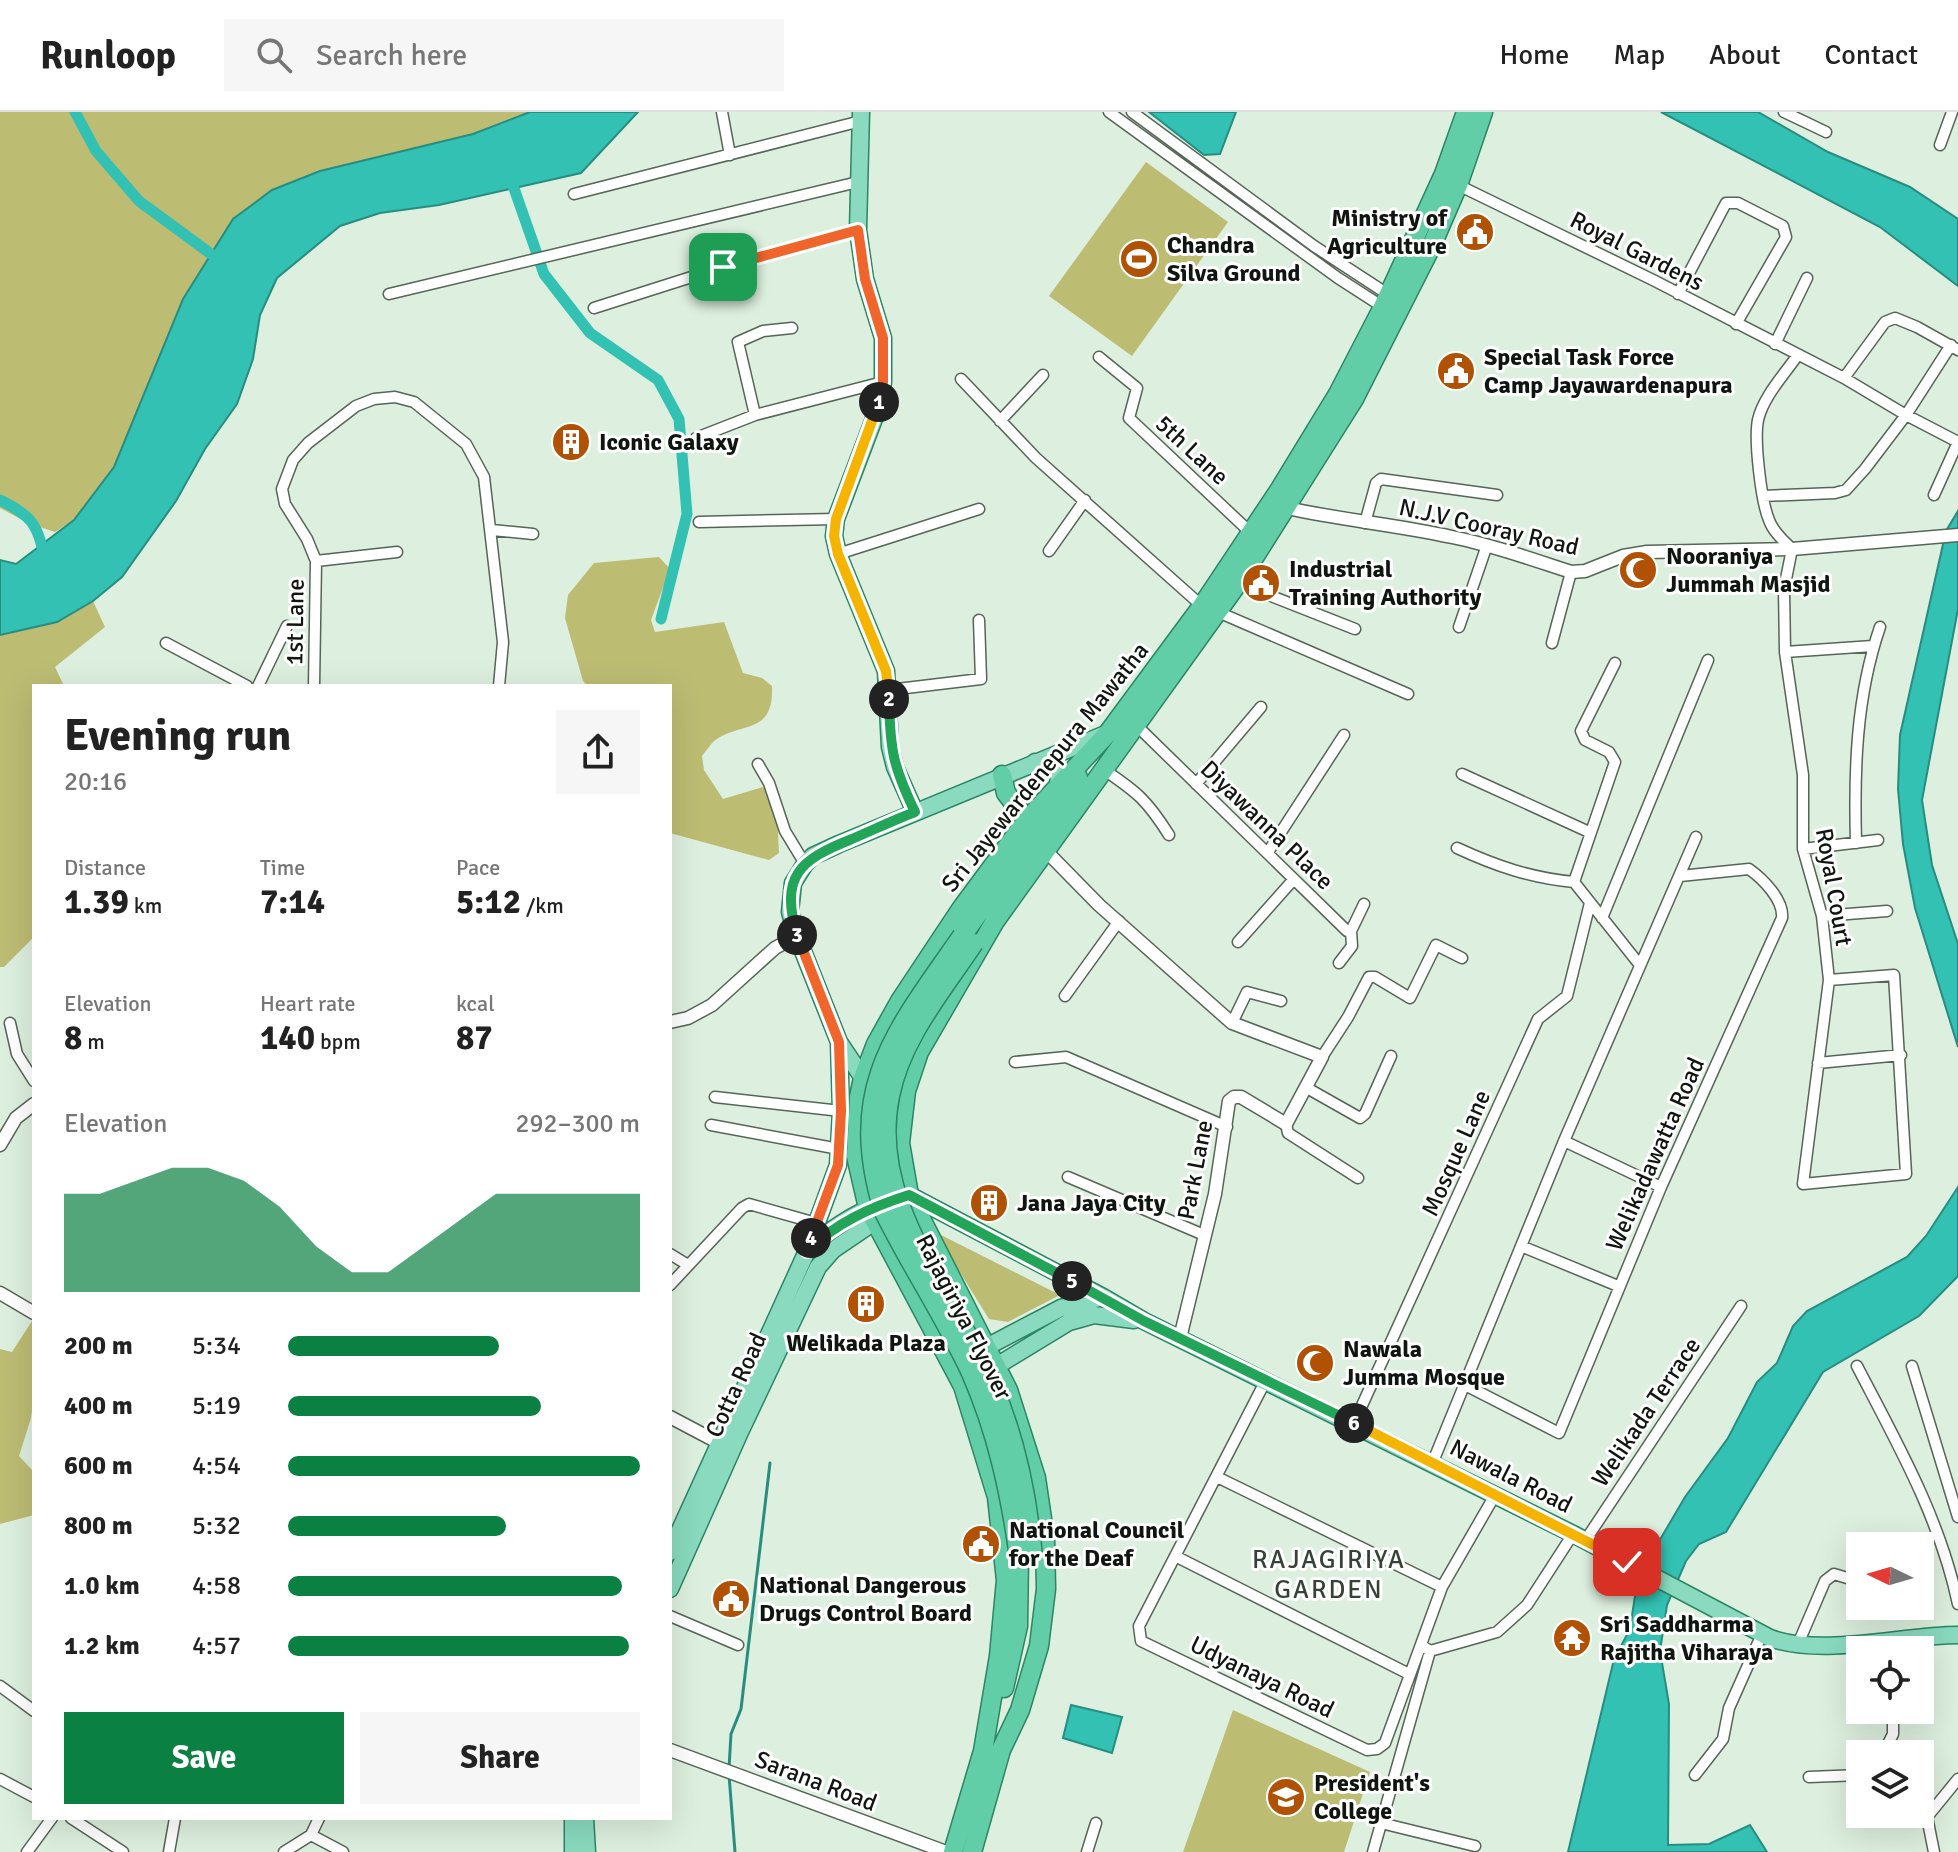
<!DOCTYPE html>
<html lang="en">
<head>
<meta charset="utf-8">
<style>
  body { margin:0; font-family:Signika,sans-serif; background:#f6f6f6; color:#222; height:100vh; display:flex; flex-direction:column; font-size:30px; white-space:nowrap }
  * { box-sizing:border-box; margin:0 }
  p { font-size:26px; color:#767676 }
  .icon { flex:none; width:44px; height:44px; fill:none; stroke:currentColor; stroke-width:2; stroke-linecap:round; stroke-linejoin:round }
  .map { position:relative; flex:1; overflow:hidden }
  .panel { position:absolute; left:32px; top:572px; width:640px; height:1136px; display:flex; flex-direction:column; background:#fff; border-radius:0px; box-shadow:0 8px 32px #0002 }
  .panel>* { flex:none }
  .needle { width:52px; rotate:275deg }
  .controls { position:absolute; left:1846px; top:1420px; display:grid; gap:16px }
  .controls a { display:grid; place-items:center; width:88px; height:88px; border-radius:0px; background:#fff; box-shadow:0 8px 32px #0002; font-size:40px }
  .pin { position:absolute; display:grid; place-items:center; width:68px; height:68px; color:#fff; margin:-34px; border-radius:16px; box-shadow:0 4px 12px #0006 }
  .km { position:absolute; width:40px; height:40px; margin:-20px; border-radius:50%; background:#222; color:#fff; font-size:22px; line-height:40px; text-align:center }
  .round { display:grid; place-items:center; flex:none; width:84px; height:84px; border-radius:0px; background:#f6f6f6 }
  .summary { display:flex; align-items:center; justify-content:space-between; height:136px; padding:0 32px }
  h1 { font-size:44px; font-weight:700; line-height:60px }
  .figures { display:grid; grid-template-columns:repeat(3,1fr); gap:12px; height:136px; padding:8px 32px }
  .figures div { display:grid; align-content:center }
  .figures b { font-size:34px; font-weight:700 }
  .figures small { font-size:22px; font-weight:400 }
  .figures p { font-size:22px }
  .chart { height:224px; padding:16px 32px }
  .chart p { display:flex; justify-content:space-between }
  .chart svg { width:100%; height:144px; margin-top:8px; fill:#0b8043; opacity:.7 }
  .primary-button { display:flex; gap:16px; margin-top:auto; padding:16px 32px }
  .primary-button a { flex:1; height:92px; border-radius:0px; background:#0b8043; color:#fff; font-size:32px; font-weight:700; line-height:92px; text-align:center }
  .primary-button a+a { background:#f6f6f6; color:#222 }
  ul { padding:0 32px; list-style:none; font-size:26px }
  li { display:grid; grid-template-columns:128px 96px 1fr; align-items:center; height:60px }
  li i { height:20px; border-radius:10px; background:#0b8043 }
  header { display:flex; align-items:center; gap:48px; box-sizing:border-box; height:112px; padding:0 40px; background:#fff; border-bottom:2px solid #e0e0e0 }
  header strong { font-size:38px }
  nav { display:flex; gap:44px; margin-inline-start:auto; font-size:28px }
  .search { width:560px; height:72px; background:#f6f6f6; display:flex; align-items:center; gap:20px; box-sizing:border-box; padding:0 28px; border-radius:0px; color:#767676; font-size:30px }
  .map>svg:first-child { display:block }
  .green { fill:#bdbc73 }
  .water { fill:#32c1b2; stroke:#288d81; stroke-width:2 }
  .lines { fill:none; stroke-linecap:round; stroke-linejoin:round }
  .stream { stroke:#288d81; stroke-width:3 }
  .canal { stroke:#32c1b2; stroke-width:11 }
  .minor-casing { stroke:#556556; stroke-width:13 }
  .tertiary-casing { stroke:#556556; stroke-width:15 }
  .primary-casing { stroke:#2c8565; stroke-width:19 }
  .trunk-casing { stroke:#2c8565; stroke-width:21 }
  .minor { stroke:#fff; stroke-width:10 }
  .tertiary { stroke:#fff; stroke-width:12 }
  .primary { stroke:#89dabe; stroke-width:16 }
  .trunk { stroke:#62cea8; stroke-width:18 }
  .trunk-bridge-casing { stroke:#2c8565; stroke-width:21; stroke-linecap:butt }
  .trunk-bridge { stroke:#62cea8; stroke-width:18 }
  .split-1-casing { stroke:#fff; stroke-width:16 }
  .split-2-casing { stroke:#fff; stroke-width:16 }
  .split-3-casing { stroke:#fff; stroke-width:16 }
  .split-4-casing { stroke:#fff; stroke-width:16 }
  .split-5-casing { stroke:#fff; stroke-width:16 }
  .split-6-casing { stroke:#fff; stroke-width:16 }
  .split-7-casing { stroke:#fff; stroke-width:16 }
  .split-1 { stroke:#f0652b; stroke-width:10 }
  .split-2 { stroke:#f5b400; stroke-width:10 }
  .split-3 { stroke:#22a559; stroke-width:10 }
  .split-4 { stroke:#f0652b; stroke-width:10 }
  .split-5 { stroke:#22a559; stroke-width:10 }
  .split-6 { stroke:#22a559; stroke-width:10 }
  .split-7 { stroke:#f5b400; stroke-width:10 }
  .labels { text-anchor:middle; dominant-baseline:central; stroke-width:6; stroke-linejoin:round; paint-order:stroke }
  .poi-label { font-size:24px; font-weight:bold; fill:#0f150f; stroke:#fff; text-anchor:start }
  .street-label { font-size:24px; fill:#0f150f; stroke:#fff }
  .neighbourhood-label { font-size:26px; letter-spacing:2px; fill:#344335; stroke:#fff }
</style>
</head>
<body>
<header>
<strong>Runloop</strong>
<div class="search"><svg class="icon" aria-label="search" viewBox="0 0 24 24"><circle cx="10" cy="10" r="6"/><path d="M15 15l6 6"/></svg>Search here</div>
<nav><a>Home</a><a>Map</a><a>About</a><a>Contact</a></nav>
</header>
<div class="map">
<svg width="1958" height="1740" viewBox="0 0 1958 1740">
  <rect width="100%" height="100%" fill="#ddefde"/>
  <path class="green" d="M0,0H530L473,22L320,59L272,78L183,187L114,355L74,408L55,420L28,411L0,396Z
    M1146,50L1228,110L1132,244L1049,184Z
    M659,445L670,457L651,508L655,520L724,510L743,561L762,566L772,574C774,624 742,608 714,629C710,633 706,639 702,644L704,658L723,687L763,675L776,685L779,741L769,748L670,721V574H588L583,569L565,506L568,483L594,451Z
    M93,489L105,515L55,555L64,574H34V825L4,855H0V523L57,510Z
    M935,1120L1060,1183L1008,1210L989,1207Z
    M32,1209L34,1210V1283L31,1306L19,1344L34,1360V1403L0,1412V1237L12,1240Z
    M1233,1598L1370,1660L1344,1740H1183Z"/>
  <path class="water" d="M530,0H638L581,61L439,93L380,101L340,114L277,166L260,203L253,247L237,292L205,337L176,389L122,465L93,489L57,510L0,523V448L16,452L74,408L114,355L183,187L233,107L272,78L320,59L473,22Z
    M1149,0H1236L1220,42L1204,43Z
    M1661,0H1758L1828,40L1910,75L1958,107V174L1880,115Z
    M1958,399V497L1922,688L1932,753L1958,832V935L1915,796L1903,732L1898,677L1900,623L1946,419Z
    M1958,1075V1164L1919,1204L1823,1260L1726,1420L1699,1432L1686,1449L1667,1493L1660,1539L1669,1592L1668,1733L1709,1732L1750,1713L1767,1740H1568L1614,1547L1630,1517L1636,1477L1648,1448L1685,1385L1728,1326L1757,1270L1777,1251L1793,1214L1807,1199L1907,1145L1926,1124Z
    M1071,1593L1122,1605L1112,1641L1063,1626Z"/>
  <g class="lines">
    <path class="stream" d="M729,1656L731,1622L741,1597L770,1351
      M729,1663L735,1740"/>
    <path class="canal" d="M75,0L96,39L139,89L211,142
      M509,62L544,162L590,221L658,268L679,307L687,402L661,507
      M0,388C29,403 38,410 44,445"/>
    <g class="minor-casing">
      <path id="minor" d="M722,0L730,43
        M1109,0L1338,166L1383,195
        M1132,0L1314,134L1389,183
        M1784,0L1826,20
        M1940,33L1952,0
        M1458,73L1653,168L1844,266L1906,303L1958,330
        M574,82L861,9
        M389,182L858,70
        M1678,182L1726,91H1738L1783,114L1786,125L1736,212
        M594,196L723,155L858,118
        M1775,232L1807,166
        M1797,244C1784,263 1763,285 1758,308C1754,328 1761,389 1769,408C1773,420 1784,429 1792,437L1784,477L1785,540L1803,663V737L1822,804L1829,868L1803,1072L1906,1062L1894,863L1829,868
        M1099,245L1137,276L1129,306L1251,421
        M1844,266L1885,210L1895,206L1917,215L1958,238
        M961,267L1036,346L1202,494
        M755,303L738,230L763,219L792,216
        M1000,309L1043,263
        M696,326L755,303L883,270
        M1934,383L1958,330
        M1763,384L1835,381L1846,378L1865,357L1906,303L1951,233
        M699,410L836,407
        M1365,411L1376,371L1381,367L1497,383
        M492,418L533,422
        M1049,439L1085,388
        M838,442L979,397
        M316,449L397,440
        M1238,471L1355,517
        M1218,500L1408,582
        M1459,515L1487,433
        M166,531L247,574
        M1552,531L1571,460
        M1785,540L1873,534
        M1615,551L1581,619L1585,628L1609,640L1615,650L1574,770L1639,852
        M258,574L287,514
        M314,574L316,449L307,427L285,392L282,377L293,348L308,331L356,294L374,287L395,285L414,290L466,332L484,365L503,530L499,574
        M889,578L981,567L979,508
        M1135,612L1347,819H1351L1364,792
        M758,652L769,671L785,719L805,752
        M1103,657C1137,680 1147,688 1169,723
        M1462,662L1589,720
        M1196,672L1261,595
        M1856,731C1854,658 1856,585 1880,515
        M1457,736C1496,754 1531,766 1574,770
        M1803,737L1878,728
        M1268,740L1344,623
        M1822,804L1887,799
        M1602,806L1708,548
        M1238,830L1294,767
        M1339,851L1352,834L1351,819
        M1065,884L1119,809
        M10,911L17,942L34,969
        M1232,911L1247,880L1281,889
        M1322,945L1348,905L1369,865H1375L1410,886L1436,833L1462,846
        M1015,950L1066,945L1227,1015
        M1818,951L1901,943
        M1307,976L1360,1006L1365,1002L1391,944
        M715,985L841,999
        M1286,1012L1288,1021L1358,1066
        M711,1013L839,1037
        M1564,1029L1661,1075
        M1068,1065L1204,1123
        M1521,1134L1618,1174
        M670,1142L688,1153
        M670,1173L742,1096L749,1092L816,1111
        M1857,1254C1897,1331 1940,1406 1958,1492
        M1912,1254L1958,1405
        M1266,1268L1139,1514L1141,1529L1367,1638L1377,1637L1385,1631L1442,1475L1495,1383
        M1465,1273L1559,1321L1661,1075L1782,806C1784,788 1763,767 1749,757L1680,764
        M1354,1311L1538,907L1567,884L1590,791
        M1432,1352L1564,1029L1696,725
        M1217,1365L1442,1475
        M1585,1429L1741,1194
        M1177,1445L1409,1562
        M670,1504L738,1533
        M1798,1532L1825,1469L1834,1462L1860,1470
        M1430,1539L1497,1520L1527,1493L1573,1422
        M0,1574L34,1599
        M1883,1642L1893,1622V1598
        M1695,1663L1723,1627L1729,1596L1762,1522
        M1809,1665L1860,1663
        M0,1667L34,1685
        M71,1706L123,1740
        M1381,1711L1475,1734
        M311,1723L343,1740
        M27,1740L52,1706
        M169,1740L175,1706
        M284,1740L311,1723L319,1706
        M1087,1740L1096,1711
        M1373,1740L1430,1539L1421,1533
        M1934,1740L1927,1705L1958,1667"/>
    </g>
    <g class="tertiary-casing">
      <path id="tertiary" d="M1287,396C1342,408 1397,413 1452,425C1492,433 1531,447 1571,460L1585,459L1623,444L1647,440L1792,437L1958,423
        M1046,739L1099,793L1232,911L1322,945L1286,1012L1241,985H1234L1229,989L1215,1082L1180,1226
        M670,910L688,906L712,893L775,836L797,824
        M0,1033L16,1006L34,992
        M0,1181L34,1201
        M670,1305L725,1334
        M670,1638L946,1740"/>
    </g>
    <g class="primary-casing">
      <path id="primary" d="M861,0L858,118L865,167L883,226V270L877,299L836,407L834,424L838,442L886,559L890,635L895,655L915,700
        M1035,650L1056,657L1059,664L1058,673
        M863,966L839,930L797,824L790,800L793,771L805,752L813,744L839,732L1108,621
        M909,1083L1103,1185L1144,1209L1573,1422L1770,1526C1823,1545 1902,1523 1958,1523
        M808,1135L838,1053L841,999L839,931
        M975,1241L1061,1196L1103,1185
        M985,1261L1069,1210L1094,1203L1134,1208
        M670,1440L807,1139C827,1119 854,1101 881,1092
        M670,1477L740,1320L818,1155L833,1138L883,1104
        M573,1706V1740
        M585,1706L587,1740"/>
    </g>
    <g class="trunk-casing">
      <path id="trunk" d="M1002,663L1006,681L1027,708
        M962,824L1078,665
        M1004,1576L1018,1514L1019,1445
        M953,1740L983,1639L999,1544L1006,1468L997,1385L963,1274L868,1096L856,1044L859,985L863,966L876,932L900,889L961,797L1027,708L1108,621L1202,494L1280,377L1338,282L1383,195L1444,62L1466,0
        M972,1740L1001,1638L1020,1598L1039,1534L1046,1477L1045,1427L1036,1366L1008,1278L909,1083L900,1031L906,979L919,940L995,809L1238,471L1354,287L1432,133L1458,73L1483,0"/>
    </g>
    <use href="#minor" class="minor"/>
    <use href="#tertiary" class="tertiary"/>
    <use href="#primary" class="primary"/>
    <use href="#trunk" class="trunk"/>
    <g class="trunk-bridge-casing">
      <path id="trunk-bridge" d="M962,824C895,920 846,975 883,1098C910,1153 945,1205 971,1261C997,1320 1010,1381 1019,1445
        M974,831C942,879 901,927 890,984C868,1091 951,1178 991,1269C1016,1326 1028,1385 1033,1446"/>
    </g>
    <use href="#trunk-bridge" class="trunk-bridge"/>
  </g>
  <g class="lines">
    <g class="split-1-casing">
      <path id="split-1" d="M723,155L858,118L865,167L883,226V270L879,290"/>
    </g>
    <g class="split-2-casing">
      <path id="split-2" d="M879,290L836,407L834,424L838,442L886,559L889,587"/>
    </g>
    <g class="split-3-casing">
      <path id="split-3" d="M797,823C780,764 799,748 852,727C873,718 894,708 915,700C893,654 890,638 889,587"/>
    </g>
    <g class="split-4-casing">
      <path id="split-4" d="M797,823L839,930L841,999L838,1053L811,1126"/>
    </g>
    <g class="split-5-casing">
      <path id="split-5" d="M811,1126L807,1139C836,1111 871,1095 909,1083L1072,1169"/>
    </g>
    <g class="split-6-casing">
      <path id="split-6" d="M1072,1169L1144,1209L1354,1311"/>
    </g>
    <g class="split-7-casing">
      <path id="split-7" d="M1354,1311L1627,1450"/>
    </g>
    <use href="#split-1" class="split-1"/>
    <use href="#split-2" class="split-2"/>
    <use href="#split-3" class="split-3"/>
    <use href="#split-4" class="split-4"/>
    <use href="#split-5" class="split-5"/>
    <use href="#split-6" class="split-6"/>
    <use href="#split-7" class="split-7"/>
  </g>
  <defs>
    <g id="civic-disc" transform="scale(2)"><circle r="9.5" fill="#b05104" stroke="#fff"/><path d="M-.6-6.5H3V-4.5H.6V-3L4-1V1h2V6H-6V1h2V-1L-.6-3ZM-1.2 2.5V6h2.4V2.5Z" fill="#fff"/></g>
    <g id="stadium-disc" transform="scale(2)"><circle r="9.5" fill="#b05104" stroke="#fff"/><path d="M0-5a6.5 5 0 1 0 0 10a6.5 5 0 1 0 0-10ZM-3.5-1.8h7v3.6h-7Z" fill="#fff"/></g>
    <g id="building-disc" transform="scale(2)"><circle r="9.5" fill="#b05104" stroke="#fff"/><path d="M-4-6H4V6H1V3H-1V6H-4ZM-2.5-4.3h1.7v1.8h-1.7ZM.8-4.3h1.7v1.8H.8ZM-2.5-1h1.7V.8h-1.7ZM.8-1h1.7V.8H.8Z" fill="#fff"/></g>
    <g id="mosque-disc" transform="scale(2)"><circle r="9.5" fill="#b05104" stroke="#fff"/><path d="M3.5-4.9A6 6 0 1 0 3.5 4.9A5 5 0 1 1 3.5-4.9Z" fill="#fff"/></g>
    <g id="temple-disc" transform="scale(2)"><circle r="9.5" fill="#b05104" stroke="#fff"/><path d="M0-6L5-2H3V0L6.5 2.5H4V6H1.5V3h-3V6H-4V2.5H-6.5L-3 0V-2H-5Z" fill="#fff"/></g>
    <g id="school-disc" transform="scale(2)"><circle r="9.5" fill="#b05104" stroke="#fff"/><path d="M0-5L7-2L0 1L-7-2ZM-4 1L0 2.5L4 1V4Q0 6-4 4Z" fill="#fff"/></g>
  </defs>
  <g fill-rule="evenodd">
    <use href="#civic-disc" x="1475" y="120"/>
    <use href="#stadium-disc" x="1139" y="147"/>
    <use href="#civic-disc" x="1456" y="259"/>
    <use href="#building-disc" x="571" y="330"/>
    <use href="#mosque-disc" x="1638" y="458"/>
    <use href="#civic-disc" x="1261" y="471"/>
    <use href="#building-disc" x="989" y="1091"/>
    <use href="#building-disc" x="866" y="1192"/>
    <use href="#mosque-disc" x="1315" y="1251"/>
    <use href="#civic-disc" x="981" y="1432"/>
    <use href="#civic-disc" x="731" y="1487"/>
    <use href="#temple-disc" x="1572" y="1526"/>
    <use href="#school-disc" x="1286" y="1685"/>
  </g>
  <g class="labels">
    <g class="poi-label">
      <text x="1447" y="106" text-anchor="end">Ministry of<tspan x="1447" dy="28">Agriculture</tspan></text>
      <text x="1167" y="133">Chandra<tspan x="1167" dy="28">Silva Ground</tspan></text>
      <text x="1484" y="245">Special Task Force<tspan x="1484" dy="28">Camp Jayawardenapura</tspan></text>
      <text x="599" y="330">Iconic Galaxy</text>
      <text x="1666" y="444">Nooraniya<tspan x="1666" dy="28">Jummah Masjid</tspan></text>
      <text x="1289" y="457">Industrial<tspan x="1289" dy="28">Training Authority</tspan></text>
      <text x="1017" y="1091">Jana Jaya City</text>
      <text x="866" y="1231" text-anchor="middle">Welikada Plaza</text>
      <text x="1343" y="1237">Nawala<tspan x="1343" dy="28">Jumma Mosque</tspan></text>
      <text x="1009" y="1418">National Council<tspan x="1009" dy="28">for the Deaf</tspan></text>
      <text x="759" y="1473">National Dangerous<tspan x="759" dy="28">Drugs Control Board</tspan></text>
      <text x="1600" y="1512">Sri Saddharma<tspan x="1600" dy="28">Rajitha Viharaya</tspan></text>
      <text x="1314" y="1671">President's<tspan x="1314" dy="28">College</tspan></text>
    </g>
    <g class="street-label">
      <text transform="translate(1637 139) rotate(27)">Royal Gardens</text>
      <text transform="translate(1192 338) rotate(43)">5th Lane</text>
      <text transform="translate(1489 415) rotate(13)">N.J.V Cooray Road</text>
      <text transform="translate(295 510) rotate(-89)">1st Lane</text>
      <text transform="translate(1045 655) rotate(-51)">Sri Jayewardenepura Mawatha</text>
      <text transform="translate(1267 713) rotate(44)">Diyawanna Place</text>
      <text transform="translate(1834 775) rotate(80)">Royal Court</text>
      <text transform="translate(1456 1041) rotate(-66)">Mosque Lane</text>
      <text transform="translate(1655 1042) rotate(-66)">Welikadawatta Road</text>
      <text transform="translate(1195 1058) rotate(-79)">Park Lane</text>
      <text transform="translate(964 1205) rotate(63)">Rajagiriya Flyover</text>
      <text transform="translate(736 1273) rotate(-65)">Cotta Road</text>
      <text transform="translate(1646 1300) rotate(-56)">Welikada Terrace</text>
      <text transform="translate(1511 1364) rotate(27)">Nawala Road</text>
      <text transform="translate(1262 1565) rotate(26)">Udyanaya Road</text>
      <text transform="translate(816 1669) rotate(21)">Sarana Road</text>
    </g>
    <g class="neighbourhood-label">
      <text x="1329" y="1448">RAJAGIRIYA<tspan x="1329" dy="30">GARDEN</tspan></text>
    </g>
  </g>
</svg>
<div class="controls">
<a><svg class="needle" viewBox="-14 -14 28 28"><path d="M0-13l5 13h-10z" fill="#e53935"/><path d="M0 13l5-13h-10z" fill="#767676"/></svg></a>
<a><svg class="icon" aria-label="locate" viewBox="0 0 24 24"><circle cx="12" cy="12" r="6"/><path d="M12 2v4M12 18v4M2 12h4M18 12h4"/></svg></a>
<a><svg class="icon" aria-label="layers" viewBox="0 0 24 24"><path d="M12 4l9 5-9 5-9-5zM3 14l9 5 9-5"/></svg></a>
</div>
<div class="pin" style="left:723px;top:155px;background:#1e9e55"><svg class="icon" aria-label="arrive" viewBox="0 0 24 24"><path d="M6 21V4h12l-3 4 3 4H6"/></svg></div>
<div class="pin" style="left:1627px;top:1450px;background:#d93025"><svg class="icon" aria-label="check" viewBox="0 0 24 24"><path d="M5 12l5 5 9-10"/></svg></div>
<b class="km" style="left:879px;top:290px">1</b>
<b class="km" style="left:889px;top:587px">2</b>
<b class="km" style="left:797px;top:823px">3</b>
<b class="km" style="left:811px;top:1126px">4</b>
<b class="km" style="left:1072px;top:1169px">5</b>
<b class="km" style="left:1354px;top:1311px">6</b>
<section class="panel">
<div class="summary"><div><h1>Evening run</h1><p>20:16</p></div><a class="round"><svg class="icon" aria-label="share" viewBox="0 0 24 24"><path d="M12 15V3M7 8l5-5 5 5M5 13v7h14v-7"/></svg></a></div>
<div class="figures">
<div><p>Distance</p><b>1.39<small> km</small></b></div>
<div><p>Time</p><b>7:14</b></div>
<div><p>Pace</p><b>5:12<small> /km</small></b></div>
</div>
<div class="figures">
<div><p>Elevation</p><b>8<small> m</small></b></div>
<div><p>Heart rate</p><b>140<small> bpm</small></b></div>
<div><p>kcal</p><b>87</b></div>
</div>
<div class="chart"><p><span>Elevation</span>292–300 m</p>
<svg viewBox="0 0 160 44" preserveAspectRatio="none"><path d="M0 44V14L10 14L20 10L30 6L40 6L50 10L60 18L70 30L80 38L90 38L100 30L110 22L120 14L130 14L140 14L150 14L160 14V44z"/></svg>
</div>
<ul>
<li><b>200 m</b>5:34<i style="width:60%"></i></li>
<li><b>400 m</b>5:19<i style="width:72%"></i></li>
<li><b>600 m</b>4:54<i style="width:100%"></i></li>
<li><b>800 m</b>5:32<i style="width:62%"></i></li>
<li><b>1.0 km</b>4:58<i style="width:95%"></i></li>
<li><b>1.2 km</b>4:57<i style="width:97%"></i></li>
</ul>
<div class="primary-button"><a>Save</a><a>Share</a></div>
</section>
</div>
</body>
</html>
